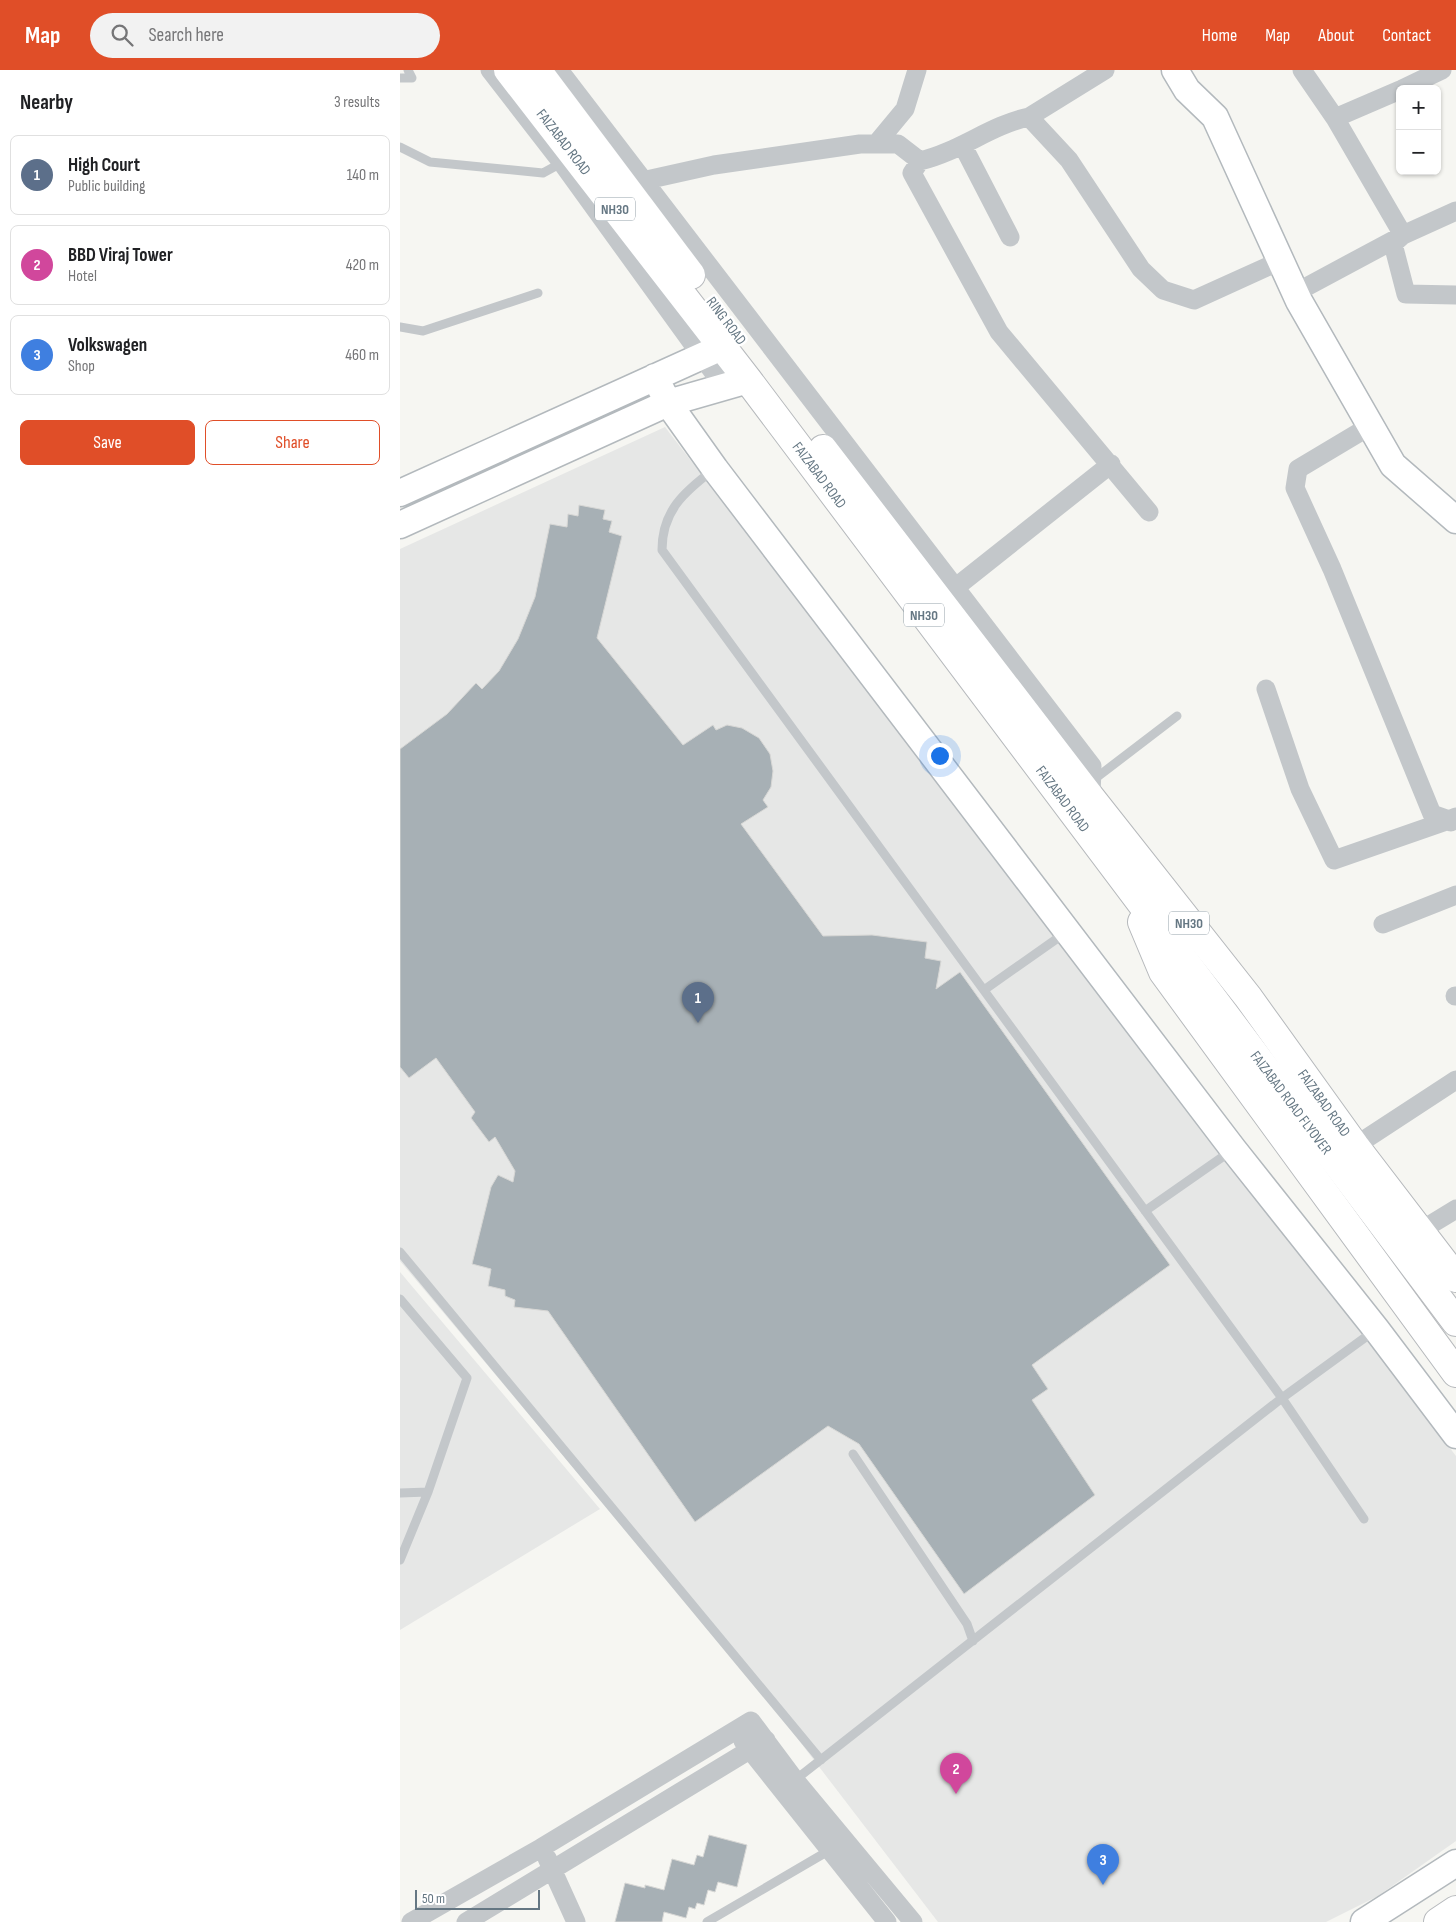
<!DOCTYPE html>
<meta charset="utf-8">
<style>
:root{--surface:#fff;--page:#f2f2f2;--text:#202124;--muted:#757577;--line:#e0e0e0;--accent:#e04e28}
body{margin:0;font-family:"Sofia Sans Condensed",sans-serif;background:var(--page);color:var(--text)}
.controls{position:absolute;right:15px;top:15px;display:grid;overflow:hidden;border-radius:8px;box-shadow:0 1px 4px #0004}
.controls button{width:45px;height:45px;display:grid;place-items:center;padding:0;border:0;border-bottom:1px solid var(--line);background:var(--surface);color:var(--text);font:25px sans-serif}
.scale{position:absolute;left:15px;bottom:12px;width:125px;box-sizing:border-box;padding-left:5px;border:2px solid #657783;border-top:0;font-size:14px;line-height:18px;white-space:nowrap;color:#657783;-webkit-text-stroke:4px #fff;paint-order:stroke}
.you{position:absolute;left:539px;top:685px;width:18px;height:18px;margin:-12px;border:4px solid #fff;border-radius:50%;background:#1a73e8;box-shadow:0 0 0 8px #1a73e833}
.badge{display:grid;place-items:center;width:32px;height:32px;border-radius:50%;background:var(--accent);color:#fff;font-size:16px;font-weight:700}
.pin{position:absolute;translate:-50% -41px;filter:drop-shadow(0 1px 2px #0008)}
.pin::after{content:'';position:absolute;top:26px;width:18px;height:15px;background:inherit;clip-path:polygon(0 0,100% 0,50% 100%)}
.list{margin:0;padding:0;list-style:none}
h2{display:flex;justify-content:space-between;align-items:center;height:65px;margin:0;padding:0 20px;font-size:21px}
h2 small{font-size:16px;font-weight:400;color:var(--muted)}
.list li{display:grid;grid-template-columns:32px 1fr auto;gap:15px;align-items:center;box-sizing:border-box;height:80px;margin:0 10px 10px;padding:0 10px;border:1px solid var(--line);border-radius:8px}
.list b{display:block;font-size:19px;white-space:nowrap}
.list p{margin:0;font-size:16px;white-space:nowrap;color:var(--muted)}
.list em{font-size:16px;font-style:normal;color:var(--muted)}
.actions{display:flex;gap:10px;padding:15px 20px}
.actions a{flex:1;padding:11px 0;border:1px solid var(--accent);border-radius:8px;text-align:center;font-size:18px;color:var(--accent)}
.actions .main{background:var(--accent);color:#fff}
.icon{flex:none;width:28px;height:28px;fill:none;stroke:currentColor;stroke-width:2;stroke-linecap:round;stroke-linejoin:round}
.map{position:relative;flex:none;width:1056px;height:1852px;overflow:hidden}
header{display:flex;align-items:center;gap:30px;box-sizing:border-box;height:70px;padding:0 25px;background:var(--accent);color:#fff}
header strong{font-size:24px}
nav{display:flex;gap:28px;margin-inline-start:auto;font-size:18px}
.search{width:350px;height:45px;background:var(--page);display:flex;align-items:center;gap:12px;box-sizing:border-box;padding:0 18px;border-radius:28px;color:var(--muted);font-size:19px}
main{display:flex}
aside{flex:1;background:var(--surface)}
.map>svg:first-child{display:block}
</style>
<header>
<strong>Map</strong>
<div class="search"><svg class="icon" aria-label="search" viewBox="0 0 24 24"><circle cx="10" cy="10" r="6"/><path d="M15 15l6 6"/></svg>Search here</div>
<nav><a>Home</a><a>Map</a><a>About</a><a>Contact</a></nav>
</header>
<main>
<aside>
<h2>Nearby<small>3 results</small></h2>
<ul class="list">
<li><span class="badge" style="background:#5c6f8a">1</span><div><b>High Court</b><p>Public building</p></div><em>140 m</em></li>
<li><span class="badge" style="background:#d1479c">2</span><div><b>BBD Viraj Tower</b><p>Hotel</p></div><em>420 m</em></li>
<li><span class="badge" style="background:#3f7fe0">3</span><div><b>Volkswagen</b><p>Shop</p></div><em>460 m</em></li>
</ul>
<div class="actions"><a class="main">Save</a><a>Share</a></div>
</aside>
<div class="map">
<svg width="1056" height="1852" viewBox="0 0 1056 1852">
<rect width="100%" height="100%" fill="#f6f6f2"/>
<path fill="#e6e7e6" d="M265,357L1056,1386V1771L978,1826L926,1852H538L361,1621L0,1191V479Z
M0,1202L200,1439L0,1560Z"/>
<path fill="#a7b0b5" stroke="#d7d7d5" d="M179,435L205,440L203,449L212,451L209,462L222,466L197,568L283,675L313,655L316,660L327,655L342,658L359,668L370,684L373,701L371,717L363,730L368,737L341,754L423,866L472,865L527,872L525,888L541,891L536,919L560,902L770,1195L632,1295L648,1319L632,1330L695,1425L564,1524L459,1374L428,1356L295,1452L148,1241L114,1237L115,1230L105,1226V1220L88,1216L91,1199L72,1194L91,1117L98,1105L113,1112L115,1101L95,1067L89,1072L71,1048L75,1042L36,988L9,1008L0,997V679L47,644L76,613L82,619L99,601L118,569L135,527L150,454L167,457L168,444L178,446Z
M309,1765L347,1775L337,1817L318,1812L315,1822L308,1820L304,1835L297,1833L295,1839L289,1837L286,1848L264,1842L262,1852H215L225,1813L245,1818V1815L264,1820L272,1789L294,1795L297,1785L303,1787Z"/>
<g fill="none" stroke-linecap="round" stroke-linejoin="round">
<defs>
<path id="secondary" d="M775,0L787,20L815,47L899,231L993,395L1056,450
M255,307L268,333L315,399L833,1079L976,1259L1056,1365
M0,423L322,277
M0,455L268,333L348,310
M964,1852L1056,1793"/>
<g id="highway">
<path id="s1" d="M108,0L348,310L1056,1252"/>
<path d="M137,0L291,205"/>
<path id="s2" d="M423,379L691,728L848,927L955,1076L1056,1208"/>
<path d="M742,852L763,902L1056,1303"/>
<path d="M1038,1852L1056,1840"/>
</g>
</defs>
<use href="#secondary" stroke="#b3b9bd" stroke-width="29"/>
<use href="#highway" stroke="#b6b9bc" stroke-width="30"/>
<path stroke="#c3c7ca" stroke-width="9" d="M0,8H12L8,0
M0,77L30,92L143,103L163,92
M0,257L23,261L138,223
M313,400C284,422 262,441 262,480L882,1328L964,1449
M692,711L777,646
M584,920L665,863
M745,1141L831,1081
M0,1182L421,1690
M0,1229L67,1308L28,1422L0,1490
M453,1384L567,1554L573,1571
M0,1423L28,1422
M395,1710L882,1328L974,1261
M307,1852L430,1780"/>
<path stroke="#c3c7ca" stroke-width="19" d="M90,0L162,93L324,317
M159,0L692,696L691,728
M705,0L629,47C591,55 559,82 520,91L512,103L599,262L749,442
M902,0L935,48L1003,165L993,174L1006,224L1056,225
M1002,19L1042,0
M629,47L669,90L741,199L763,220L794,230L880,191
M935,48L1000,20
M476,74L505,39L517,0
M563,76L610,167
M233,113L314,95L460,74H498L520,91
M895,223L1003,165L1056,141
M970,356L898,399L895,418L932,499L1032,744L1049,750L1056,747
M546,525L711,394
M866,619L900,719L934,790L1049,750L1051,752
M983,854L1056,825
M1055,926H1056
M955,1076L1056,1010
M1020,1161L1056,1139
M343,1671L487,1852
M147,1788L176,1852
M11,1852L141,1778L351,1651L395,1710L513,1852
M66,1852L366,1670"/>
<use href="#secondary" stroke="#fff" stroke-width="26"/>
<use href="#highway" stroke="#fff" stroke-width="28"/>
</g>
<g text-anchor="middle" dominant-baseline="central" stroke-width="5" stroke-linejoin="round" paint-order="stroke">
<g fill="#fff" stroke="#93a0a8" stroke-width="1">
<rect x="195" y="127.5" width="40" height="23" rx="4"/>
<rect x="504" y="533.5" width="40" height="23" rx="4"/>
<rect x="769" y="841.5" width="40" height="23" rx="4"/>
</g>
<g font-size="14" font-weight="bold" fill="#657783">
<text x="215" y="139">NH30</text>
<text x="524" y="545">NH30</text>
<text x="789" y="853">NH30</text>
</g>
<g font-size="15" fill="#657783" stroke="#fff">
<text stroke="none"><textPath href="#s1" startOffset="91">FAIZABAD ROAD</textPath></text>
<text transform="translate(326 251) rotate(53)">RING ROAD</text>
<text stroke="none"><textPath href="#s1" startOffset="511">FAIZABAD ROAD</textPath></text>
<text stroke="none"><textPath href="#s1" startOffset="916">FAIZABAD ROAD</textPath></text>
<text stroke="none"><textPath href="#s1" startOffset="1296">FAIZABAD ROAD FLYOVER</textPath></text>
<text stroke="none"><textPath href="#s2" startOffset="824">FAIZABAD ROAD</textPath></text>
</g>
</g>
</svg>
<div class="controls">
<button>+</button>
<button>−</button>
</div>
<div class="scale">50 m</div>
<div class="you"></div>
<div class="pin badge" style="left:298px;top:953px;background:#5c6f8a">1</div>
<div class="pin badge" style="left:556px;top:1724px;background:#d1479c">2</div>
<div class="pin badge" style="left:703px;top:1815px;background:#3f7fe0">3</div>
</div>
</main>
